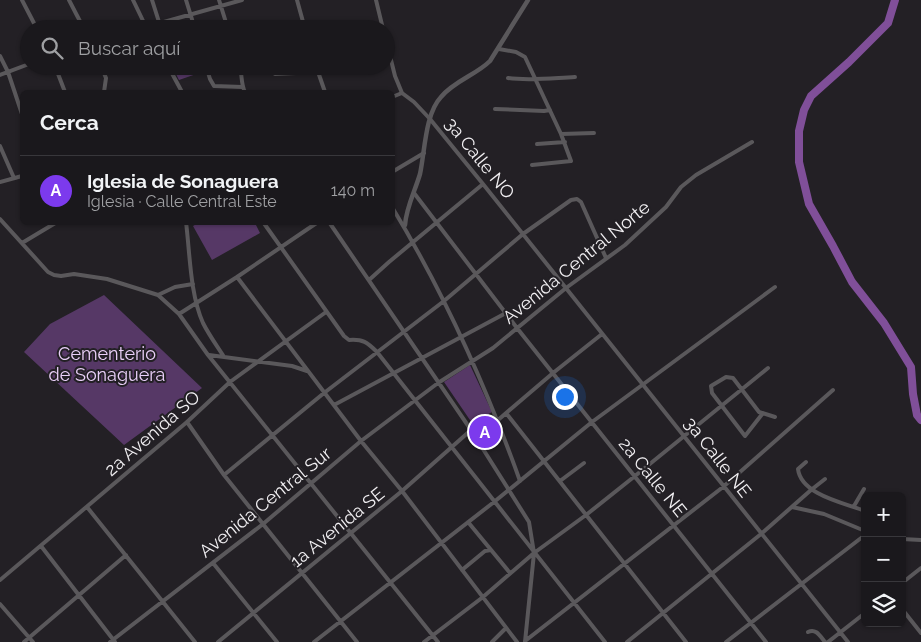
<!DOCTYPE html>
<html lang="es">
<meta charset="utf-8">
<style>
:root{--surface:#1a181c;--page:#232125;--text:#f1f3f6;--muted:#9fa0a3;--line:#38373b;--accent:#7c3aed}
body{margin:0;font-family:Raleway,sans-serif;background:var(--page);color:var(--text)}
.controls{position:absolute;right:15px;bottom:15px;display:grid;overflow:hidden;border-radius:8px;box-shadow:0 1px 4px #0004}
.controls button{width:45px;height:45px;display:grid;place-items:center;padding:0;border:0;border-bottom:1px solid var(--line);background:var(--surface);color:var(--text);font:25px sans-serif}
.you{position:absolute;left:564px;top:396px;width:18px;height:18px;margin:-12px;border:4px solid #fff;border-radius:50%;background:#1a73e8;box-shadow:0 0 0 8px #1a73e833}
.badge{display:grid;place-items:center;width:32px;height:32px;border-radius:50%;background:var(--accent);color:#fff;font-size:16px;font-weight:700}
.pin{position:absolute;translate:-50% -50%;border:2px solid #fff;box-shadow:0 1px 5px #0006}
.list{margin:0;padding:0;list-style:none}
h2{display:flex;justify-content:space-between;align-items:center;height:65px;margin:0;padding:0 20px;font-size:21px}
h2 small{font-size:16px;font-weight:400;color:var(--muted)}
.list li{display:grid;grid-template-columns:32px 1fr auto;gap:15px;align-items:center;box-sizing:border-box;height:70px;padding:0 20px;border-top:1px solid var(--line)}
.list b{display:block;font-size:19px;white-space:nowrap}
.list p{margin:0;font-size:16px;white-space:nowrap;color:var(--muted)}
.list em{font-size:16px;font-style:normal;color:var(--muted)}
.icon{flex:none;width:28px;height:28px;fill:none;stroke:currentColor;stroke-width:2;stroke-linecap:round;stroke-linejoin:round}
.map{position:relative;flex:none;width:921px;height:642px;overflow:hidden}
.search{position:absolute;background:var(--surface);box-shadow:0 1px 4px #0004;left:20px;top:20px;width:375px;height:55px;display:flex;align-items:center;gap:12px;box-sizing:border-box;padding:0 18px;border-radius:28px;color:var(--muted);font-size:19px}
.panel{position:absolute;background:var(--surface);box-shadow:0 1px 4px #0004;left:20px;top:90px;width:375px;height:135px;border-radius:8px}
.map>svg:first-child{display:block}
</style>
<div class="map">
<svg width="921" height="642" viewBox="0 0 921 642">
<rect width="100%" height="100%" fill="#232025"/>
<path fill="#563866" d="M172,66H204L205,71L179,80Z
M198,223H255L260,233L212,260L193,226Z
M104,295L202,388L124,445L24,352L50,324Z
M470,365L492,412L472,423L444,382Z"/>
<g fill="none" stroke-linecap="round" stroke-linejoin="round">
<path stroke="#804f99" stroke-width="8" d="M895,0L888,23L849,62L811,96L804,110L799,131V162L809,204L833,246L852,282L884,323L911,367L913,394L917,415L921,420"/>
<path stroke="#5a585b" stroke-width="4" d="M22,0L37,29
M69,0L84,29
M133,0L146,27
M152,0L159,22
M186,0L195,29
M219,0L228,29
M297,0L305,29
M376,0L383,29
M139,29L242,0
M386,40L395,76L402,93L414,102L430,119L483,184L848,642
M499,49L516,52L525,57L561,134L571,161L532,165
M0,56L8,72L22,114
M55,66L65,92
M101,66L106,78L104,92
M168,66L182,92
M206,66L210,79L214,86L242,87
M240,66C242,75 241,85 245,92
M316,66L325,92
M275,74L317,72
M0,75L29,64
M508,78C530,81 553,78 575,77
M392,97L402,93
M495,109L544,111L550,110
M561,134L594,133
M537,144L565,142
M0,146L14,178
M392,172L424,153
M0,182L22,176
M414,193L517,328L766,642
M392,207C444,293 486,386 520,481
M0,219L48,272L54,275L61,276L74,274L107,279L158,295L179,314L208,355L438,642
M186,222C190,254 190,294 203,323C209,335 217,346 224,357
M263,222L344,336L349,340C363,339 367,342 377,352L605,642
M329,222L471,430L529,522L534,553L525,642
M22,243L57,222
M237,277L361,441L402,491L517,642
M369,280L389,262L483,184
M158,295L175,287L193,284
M179,314L237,277L318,222
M209,355L292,366L307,371
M334,405L506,313
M506,413L686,642
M763,413L745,436L712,393L711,386L726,377L733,378L759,412L775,417
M498,420L553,373L602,334
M187,422L224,475L357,642
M806,462L798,469C801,495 845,503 865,511
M224,475L324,393L444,301L523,234L571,200L577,199L581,202L606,258
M560,481L584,463
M854,506L864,489
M87,507L195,642
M792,507L824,514L865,531
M468,522L510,573
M902,539L921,540
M41,546L115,642
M213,563L277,642
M462,570L485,551L491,550
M0,580L187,422L230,382L326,312
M902,583L921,568
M0,604L33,642
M902,609L921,633
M808,632C816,628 820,636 825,642
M525,641L723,487L833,390
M24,642L126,555
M110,642L263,524L361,441L438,383L493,348L566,288L625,245L666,207L681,187L696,175L752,142
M218,642L402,491L471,430
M314,642L494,502L592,422L775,287
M424,642L483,597L534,553L586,515L635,476L768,368
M492,642L506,628
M627,642L761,534L811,490L825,479
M726,642L865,535
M828,642L865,613"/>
<path stroke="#5a585b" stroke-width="4.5" d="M405,225C406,208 415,191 420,174C425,151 425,114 441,97C454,81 476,75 490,61L528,0"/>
</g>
<g text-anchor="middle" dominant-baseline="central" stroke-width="4" stroke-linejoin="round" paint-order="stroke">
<g font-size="18" fill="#f2f0f3" stroke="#232025">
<text transform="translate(480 158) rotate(51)">3a Calle NO</text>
<text transform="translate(576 262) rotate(-39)">Avenida Central Norte</text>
<text transform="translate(152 433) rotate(-41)">2a Avenida SO</text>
<text transform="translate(718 457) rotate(52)">3a Calle NE</text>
<text transform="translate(653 477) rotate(51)">2a Calle NE</text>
<text transform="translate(265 502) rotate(-39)">Avenida Central Sur</text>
<text transform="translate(337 527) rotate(-39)">1a Avenida SE</text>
</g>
<g font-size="18" fill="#e9cff8" stroke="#232025">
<text x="107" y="353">Cementerio<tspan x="107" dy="21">de Sonaguera</tspan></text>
</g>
</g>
</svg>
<div class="controls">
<button>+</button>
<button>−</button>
<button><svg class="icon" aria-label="layers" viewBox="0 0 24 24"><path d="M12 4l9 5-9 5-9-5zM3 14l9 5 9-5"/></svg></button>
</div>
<div class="you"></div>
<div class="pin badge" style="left:485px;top:432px">A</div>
<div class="search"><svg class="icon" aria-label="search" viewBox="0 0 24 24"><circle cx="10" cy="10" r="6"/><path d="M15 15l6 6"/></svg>Buscar aquí</div>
<section class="panel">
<h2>Cerca<small></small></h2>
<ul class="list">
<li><span class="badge">A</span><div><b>Iglesia de Sonaguera</b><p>Iglesia · Calle Central Este</p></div><em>140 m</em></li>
</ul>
</section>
</div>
